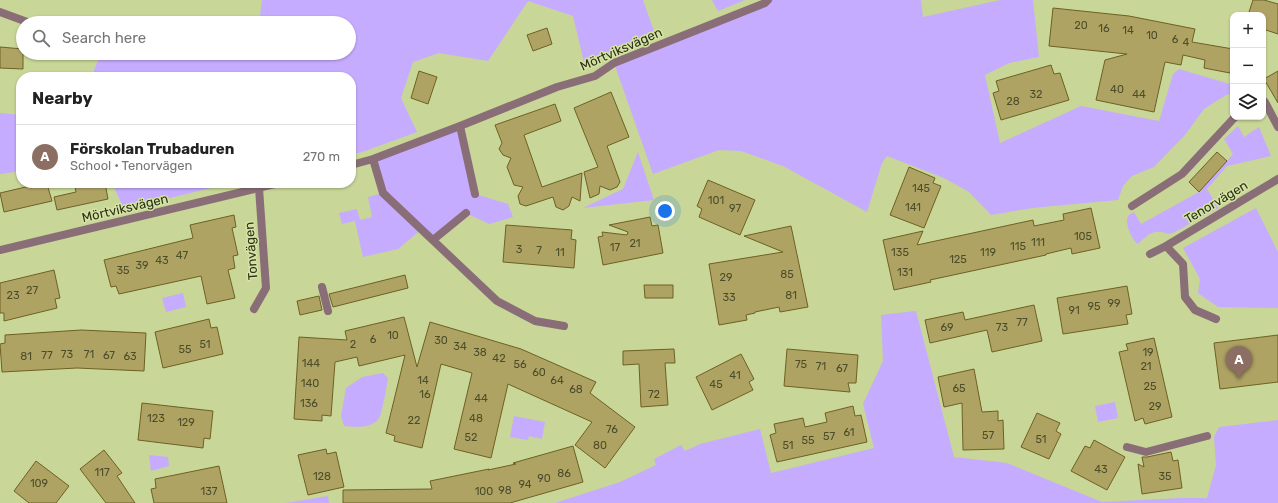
<!DOCTYPE html>
<meta charset="utf-8">
<style>
:root{--surface:#fff;--page:#f2f2f2;--text:#222;--muted:#767676;--line:#e0e0e0;--accent:#b45309}
body{margin:0;font-family:Rubik,sans-serif;background:var(--page);color:var(--text)}
.controls{position:absolute;right:12px;top:12px;display:grid;overflow:hidden;border-radius:8px;box-shadow:0 1px 3px #0004}
.controls button{width:36px;height:36px;display:grid;place-items:center;padding:0;border:0;border-bottom:1px solid var(--line);background:var(--surface);color:var(--text);font:20px sans-serif}
.you{position:absolute;left:665px;top:211px;width:14px;height:14px;margin:-10px;border:3px solid #fff;border-radius:50%;background:#1a73e8;box-shadow:0 0 0 6px #1a73e833}
.badge{display:grid;place-items:center;width:26px;height:26px;border-radius:50%;background:var(--accent);color:#fff;font-size:13px;font-weight:700}
.pin{position:absolute;translate:-50% -33px;filter:drop-shadow(0 1px 2px #0008)}
.pin::after{content:'';position:absolute;top:21px;width:14px;height:12px;background:inherit;clip-path:polygon(0 0,100% 0,50% 100%)}
.list{margin:0;padding:0;list-style:none}
h2{display:flex;justify-content:space-between;align-items:center;height:52px;margin:0;padding:0 16px;font-size:17px}
h2 small{font-size:13px;font-weight:400;color:var(--muted)}
.list li{display:grid;grid-template-columns:26px 1fr auto;gap:12px;align-items:center;box-sizing:border-box;height:64px;padding:0 16px;border-top:1px solid var(--line)}
.list b{display:block;font-size:15px;white-space:nowrap}
.list p{margin:0;font-size:13px;white-space:nowrap;color:var(--muted)}
.list em{font-size:13px;font-style:normal;color:var(--muted)}
.icon{flex:none;width:22px;height:22px;fill:none;stroke:currentColor;stroke-width:2;stroke-linecap:round;stroke-linejoin:round}
.map{position:relative;flex:none;width:1278px;height:503px;overflow:hidden}
.search{position:absolute;background:var(--surface);box-shadow:0 1px 3px #0004;left:16px;top:16px;width:340px;height:44px;display:flex;align-items:center;gap:10px;box-sizing:border-box;padding:0 14px;border-radius:22px;color:var(--muted);font-size:15px}
.panel{position:absolute;background:var(--surface);box-shadow:0 1px 3px #0004;left:16px;top:72px;width:340px;height:116px;border-radius:16px}
.map>svg:first-child{display:block}
</style>
<div class="map">
<svg width="1278" height="503" viewBox="0 0 1278 503">
<rect width="100%" height="100%" fill="#c8d698"/>
<path fill="#c6acfe" d="M262,0H643L656,37L584,62L573,16L528,1L488,61L439,53L413,62L401,98L417,132L365,151L351,155V77H94V70L101,53H349V23H259Z
M712,0H745L718,11Z
M768,0H921L923,17L1000,0H1033L1039,57L1009,63L985,75L1000,143L1081,106L1159,121L1173,74L1179,69L1233,85V93L1226,95L1204,109L1185,135L1154,167L1132,176L1123,186L1118,200L1032,208L991,215L969,192L944,178L887,156L882,163L867,212L783,166L741,151L719,150L653,174L614,63Z
M0,113L21,115V171L0,174Z
M460,126L475,194L508,204L513,217L489,224L466,213L433,240L422,229L398,249L363,257L355,221L342,224L339,213L357,209L360,220L372,217L368,197L383,193L373,159Z
M1238,126L1244,137L1259,127L1271,156L1227,166L1207,189L1218,208L1173,233L1168,234C1153,228 1148,235 1138,244C1132,241 1123,221 1129,215C1129,215 1134,212 1134,212L1141,224L1199,192L1233,154L1224,139Z
M638,152L654,200L583,208L623,189Z
M112,183H232L124,209Z
M1256,208L1278,252V308L1218,307L1198,293L1200,279L1183,248Z
M183,293L186,307L166,312L162,298Z
M916,311L954,457L1007,463L1102,502L1181,498H1207L1216,465L1214,437L1219,427L1278,420V503H555L620,482L656,465L654,459L681,445L685,451L700,444L760,429L771,473L874,448L863,404L883,361L881,315Z
M383,373L388,378C387,385 382,414 379,418C372,429 354,427 344,426L341,416L346,388L362,377Z
M1115,402L1118,418L1098,422L1095,406Z
M514,416L545,422L542,439L529,436L528,440L510,437Z
M149,455L168,457L169,466L151,471Z
M328,496L329,503H286Z"/>
<path fill="#afa364" stroke="#6d6122" d="M1253,0H1264L1278,4V34L1263,29V15H1248Z
M1053,8L1129,16L1195,29L1192,42L1233,49V58L1230,73L1204,68L1205,60L1183,55L1181,65L1165,62L1154,112L1096,100L1105,60L1127,54L1049,46Z
M547,28L552,44L533,51L527,35Z
M0,47L23,49V69L0,68Z
M1051,65L1054,74L1060,73L1069,100L1001,120L993,93L999,91L996,81Z
M419,71L437,77L428,104L411,98Z
M1278,71V103L1264,79Z
M611,92L629,137L607,146L620,182L617,187L610,190L600,186L599,194L590,198L584,172L598,167L574,108Z
M555,104L561,121L524,135L542,187L582,173L580,201L572,197L569,206L563,210L556,207L553,197L526,206L520,204L518,196L523,187L514,185L507,167L511,158L503,155L499,149L502,143L495,125Z
M1217,152L1227,161L1199,192L1189,182Z
M909,167L935,178L933,183L941,186L924,228L890,215Z
M708,180L755,200L740,235L699,217L702,209L697,206Z
M90,183H105L108,199L57,210L54,197L76,192L75,187Z
M47,184L52,201L4,212L0,193L30,186L31,188Z
M1091,208L1100,248L1072,254L1071,248L1046,254V255L930,280L931,282L894,290L883,240L923,231L917,245L1033,220L1034,226L1064,220L1063,214Z
M234,215L236,227L232,228L238,255L233,256L235,268L228,270L235,298L207,304L201,276L119,294L116,286L111,287L104,260L193,238L190,225Z
M650,217L652,226L658,225L663,253L603,265L598,237L603,236L602,232L627,235L628,232L609,225Z
M506,225L572,230L571,239L576,240L574,268L503,262Z
M791,226L808,307L780,312L779,307L755,312V313L746,315L747,320L719,325L709,264L783,252L744,236Z
M54,270L60,298L55,299L57,308L4,321V313H0V283Z
M405,275L408,288L333,307L329,294Z
M644,285H673V298H645Z
M1127,286L1132,314L1126,315L1128,324L1063,334L1057,298Z
M319,296L322,310L300,315L297,301Z
M1034,305L1042,341L992,352L987,330L930,343L925,320L963,312L965,320Z
M404,317L417,367L430,322L521,349L596,382L590,393L635,427L605,468L575,445L592,422L508,384L491,458L454,449L472,373L441,364L422,448L394,441L395,436L386,433L405,355L359,366L357,357L335,362L331,416L322,415V421L294,419L299,337L347,340L345,331Z
M209,319L211,328L217,327L223,354L163,368L155,332Z
M81,330L146,333L144,371L77,368L2,372L0,344L5,343V335Z
M1278,335V382L1220,389L1214,343Z
M1154,338L1172,417L1145,424L1143,418L1135,421L1119,352L1128,350L1126,344Z
M674,349L675,363H665L668,405L641,407L639,364L623,365V351Z
M787,349L858,355L856,383H848L850,392L784,386Z
M741,354L754,379L749,382L753,390L712,410L696,377Z
M974,369L982,412L998,411V421L1003,420L1004,449L963,450L962,403L944,407L938,377Z
M142,403L213,411L210,439L204,438L203,448L138,440Z
M853,406L855,416L861,415L867,442L777,462L770,435L776,433L774,424L803,418L805,427L827,422L825,413Z
M1037,413L1060,423L1056,431L1061,434L1049,459L1021,447Z
M1094,440L1125,457L1107,490L1071,471L1085,446L1090,448Z
M573,446L583,482L510,503H343V490L432,489L430,481L489,469L488,470L516,464L513,463Z
M326,449L327,454L336,452L344,487L308,495L298,455Z
M104,450L122,473L117,476L135,503H106L80,469Z
M1171,452L1173,461L1178,460L1182,488L1142,494L1138,464L1144,467L1142,457H1147Z
M36,461L69,486L56,503H29L14,491Z
M219,466L227,503H154L151,489L156,488L155,479Z"/>
<g fill="none" stroke-linecap="round" stroke-linejoin="round">
<path stroke="#8a6e77" stroke-width="8" d="M0,12L30,23
M1263,100L1265,102L1278,127
M460,126L475,194
M373,159L383,193L497,301L535,321L564,326
M351,165L373,159L460,126L557,87L595,76L614,63L765,3L768,0
M1132,206L1182,174L1235,117
M433,240L466,213
M1166,246L1183,264L1185,297L1195,310L1216,319
M0,250L279,183
M1150,254L1166,246L1278,179
M322,287L328,311
M254,309L266,288L259,188
M1127,447L1146,452L1207,436"/>
</g>
<g text-anchor="middle" dominant-baseline="central" stroke-width="3" stroke-linejoin="round" paint-order="stroke">
<g font-size="11" fill="#4c4d2a">
<text x="1081" y="25">20</text>
<text x="1104" y="28">16</text>
<text x="1128" y="30">14</text>
<text x="1152" y="35">10</text>
<text x="1175" y="39">6</text>
<text x="1186" y="42">4</text>
<text x="1117" y="89">40</text>
<text x="1036" y="94">32</text>
<text x="1139" y="94">44</text>
<text x="1013" y="101">28</text>
<text x="921" y="188">145</text>
<text x="716" y="200">101</text>
<text x="913" y="207">141</text>
<text x="735" y="208">97</text>
<text x="1083" y="236">105</text>
<text x="1038" y="242">111</text>
<text x="635" y="243">21</text>
<text x="1018" y="246">115</text>
<text x="615" y="247">17</text>
<text x="519" y="249">3</text>
<text x="539" y="250">7</text>
<text x="560" y="252">11</text>
<text x="900" y="252">135</text>
<text x="988" y="252">119</text>
<text x="182" y="255">47</text>
<text x="958" y="259">125</text>
<text x="162" y="260">43</text>
<text x="142" y="265">39</text>
<text x="123" y="270">35</text>
<text x="905" y="272">131</text>
<text x="787" y="274">85</text>
<text x="726" y="277">29</text>
<text x="32" y="290">27</text>
<text x="13" y="295">23</text>
<text x="791" y="295">81</text>
<text x="729" y="297">33</text>
<text x="1114" y="303">99</text>
<text x="1094" y="306">95</text>
<text x="1074" y="310">91</text>
<text x="1022" y="322">77</text>
<text x="947" y="327">69</text>
<text x="1002" y="327">73</text>
<text x="393" y="335">10</text>
<text x="373" y="339">6</text>
<text x="441" y="340">30</text>
<text x="205" y="344">51</text>
<text x="353" y="344">2</text>
<text x="460" y="346">34</text>
<text x="185" y="349">55</text>
<text x="480" y="352">38</text>
<text x="1148" y="352">19</text>
<text x="67" y="354">73</text>
<text x="89" y="354">71</text>
<text x="47" y="355">77</text>
<text x="109" y="355">67</text>
<text x="26" y="356">81</text>
<text x="130" y="356">63</text>
<text x="499" y="358">42</text>
<text x="311" y="363">144</text>
<text x="520" y="364">56</text>
<text x="801" y="364">75</text>
<text x="821" y="366">71</text>
<text x="1146" y="366">21</text>
<text x="842" y="368">67</text>
<text x="539" y="372">60</text>
<text x="735" y="375">41</text>
<text x="423" y="380">14</text>
<text x="557" y="380">64</text>
<text x="310" y="383">140</text>
<text x="716" y="384">45</text>
<text x="1150" y="386">25</text>
<text x="959" y="388">65</text>
<text x="576" y="389">68</text>
<text x="425" y="394">16</text>
<text x="654" y="394">72</text>
<text x="481" y="398">44</text>
<text x="309" y="403">136</text>
<text x="1155" y="406">29</text>
<text x="156" y="418">123</text>
<text x="476" y="418">48</text>
<text x="414" y="420">22</text>
<text x="186" y="422">129</text>
<text x="612" y="429">76</text>
<text x="849" y="432">61</text>
<text x="988" y="435">57</text>
<text x="829" y="436">57</text>
<text x="471" y="437">52</text>
<text x="1041" y="439">51</text>
<text x="808" y="440">55</text>
<text x="600" y="445">80</text>
<text x="788" y="445">51</text>
<text x="1101" y="469">43</text>
<text x="102" y="472">117</text>
<text x="564" y="473">86</text>
<text x="322" y="476">128</text>
<text x="1165" y="476">35</text>
<text x="544" y="478">90</text>
<text x="39" y="483">109</text>
<text x="525" y="484">94</text>
<text x="505" y="490">98</text>
<text x="209" y="491">137</text>
<text x="484" y="491">100</text>
</g>
<g font-size="13" fill="#2b3017" stroke="#d5e3a4">
<text transform="translate(621 49) rotate(-24)">Mörtviksvägen</text>
<text transform="translate(1216 202) rotate(-31)">Tenorvägen</text>
<text transform="translate(125 208) rotate(-13)">Mörtviksvägen</text>
<text transform="translate(251 251) rotate(-94)">Tonvägen</text>
</g>
</g>
</svg>
<div class="controls">
<button>+</button>
<button>−</button>
<button><svg class="icon" aria-label="layers" viewBox="0 0 24 24"><path d="M12 4l9 5-9 5-9-5zM3 14l9 5 9-5"/></svg></button>
</div>
<div class="you"></div>
<div class="pin badge" style="left:1239px;top:379px;background:#8d6e63">A</div>
<div class="search"><svg class="icon" aria-label="search" viewBox="0 0 24 24"><circle cx="10" cy="10" r="6"/><path d="M15 15l6 6"/></svg>Search here</div>
<section class="panel">
<h2>Nearby<small></small></h2>
<ul class="list">
<li><span class="badge" style="background:#8d6e63">A</span><div><b>Förskolan Trubaduren</b><p>School · Tenorvägen</p></div><em>270 m</em></li>
</ul>
</section>
</div>
